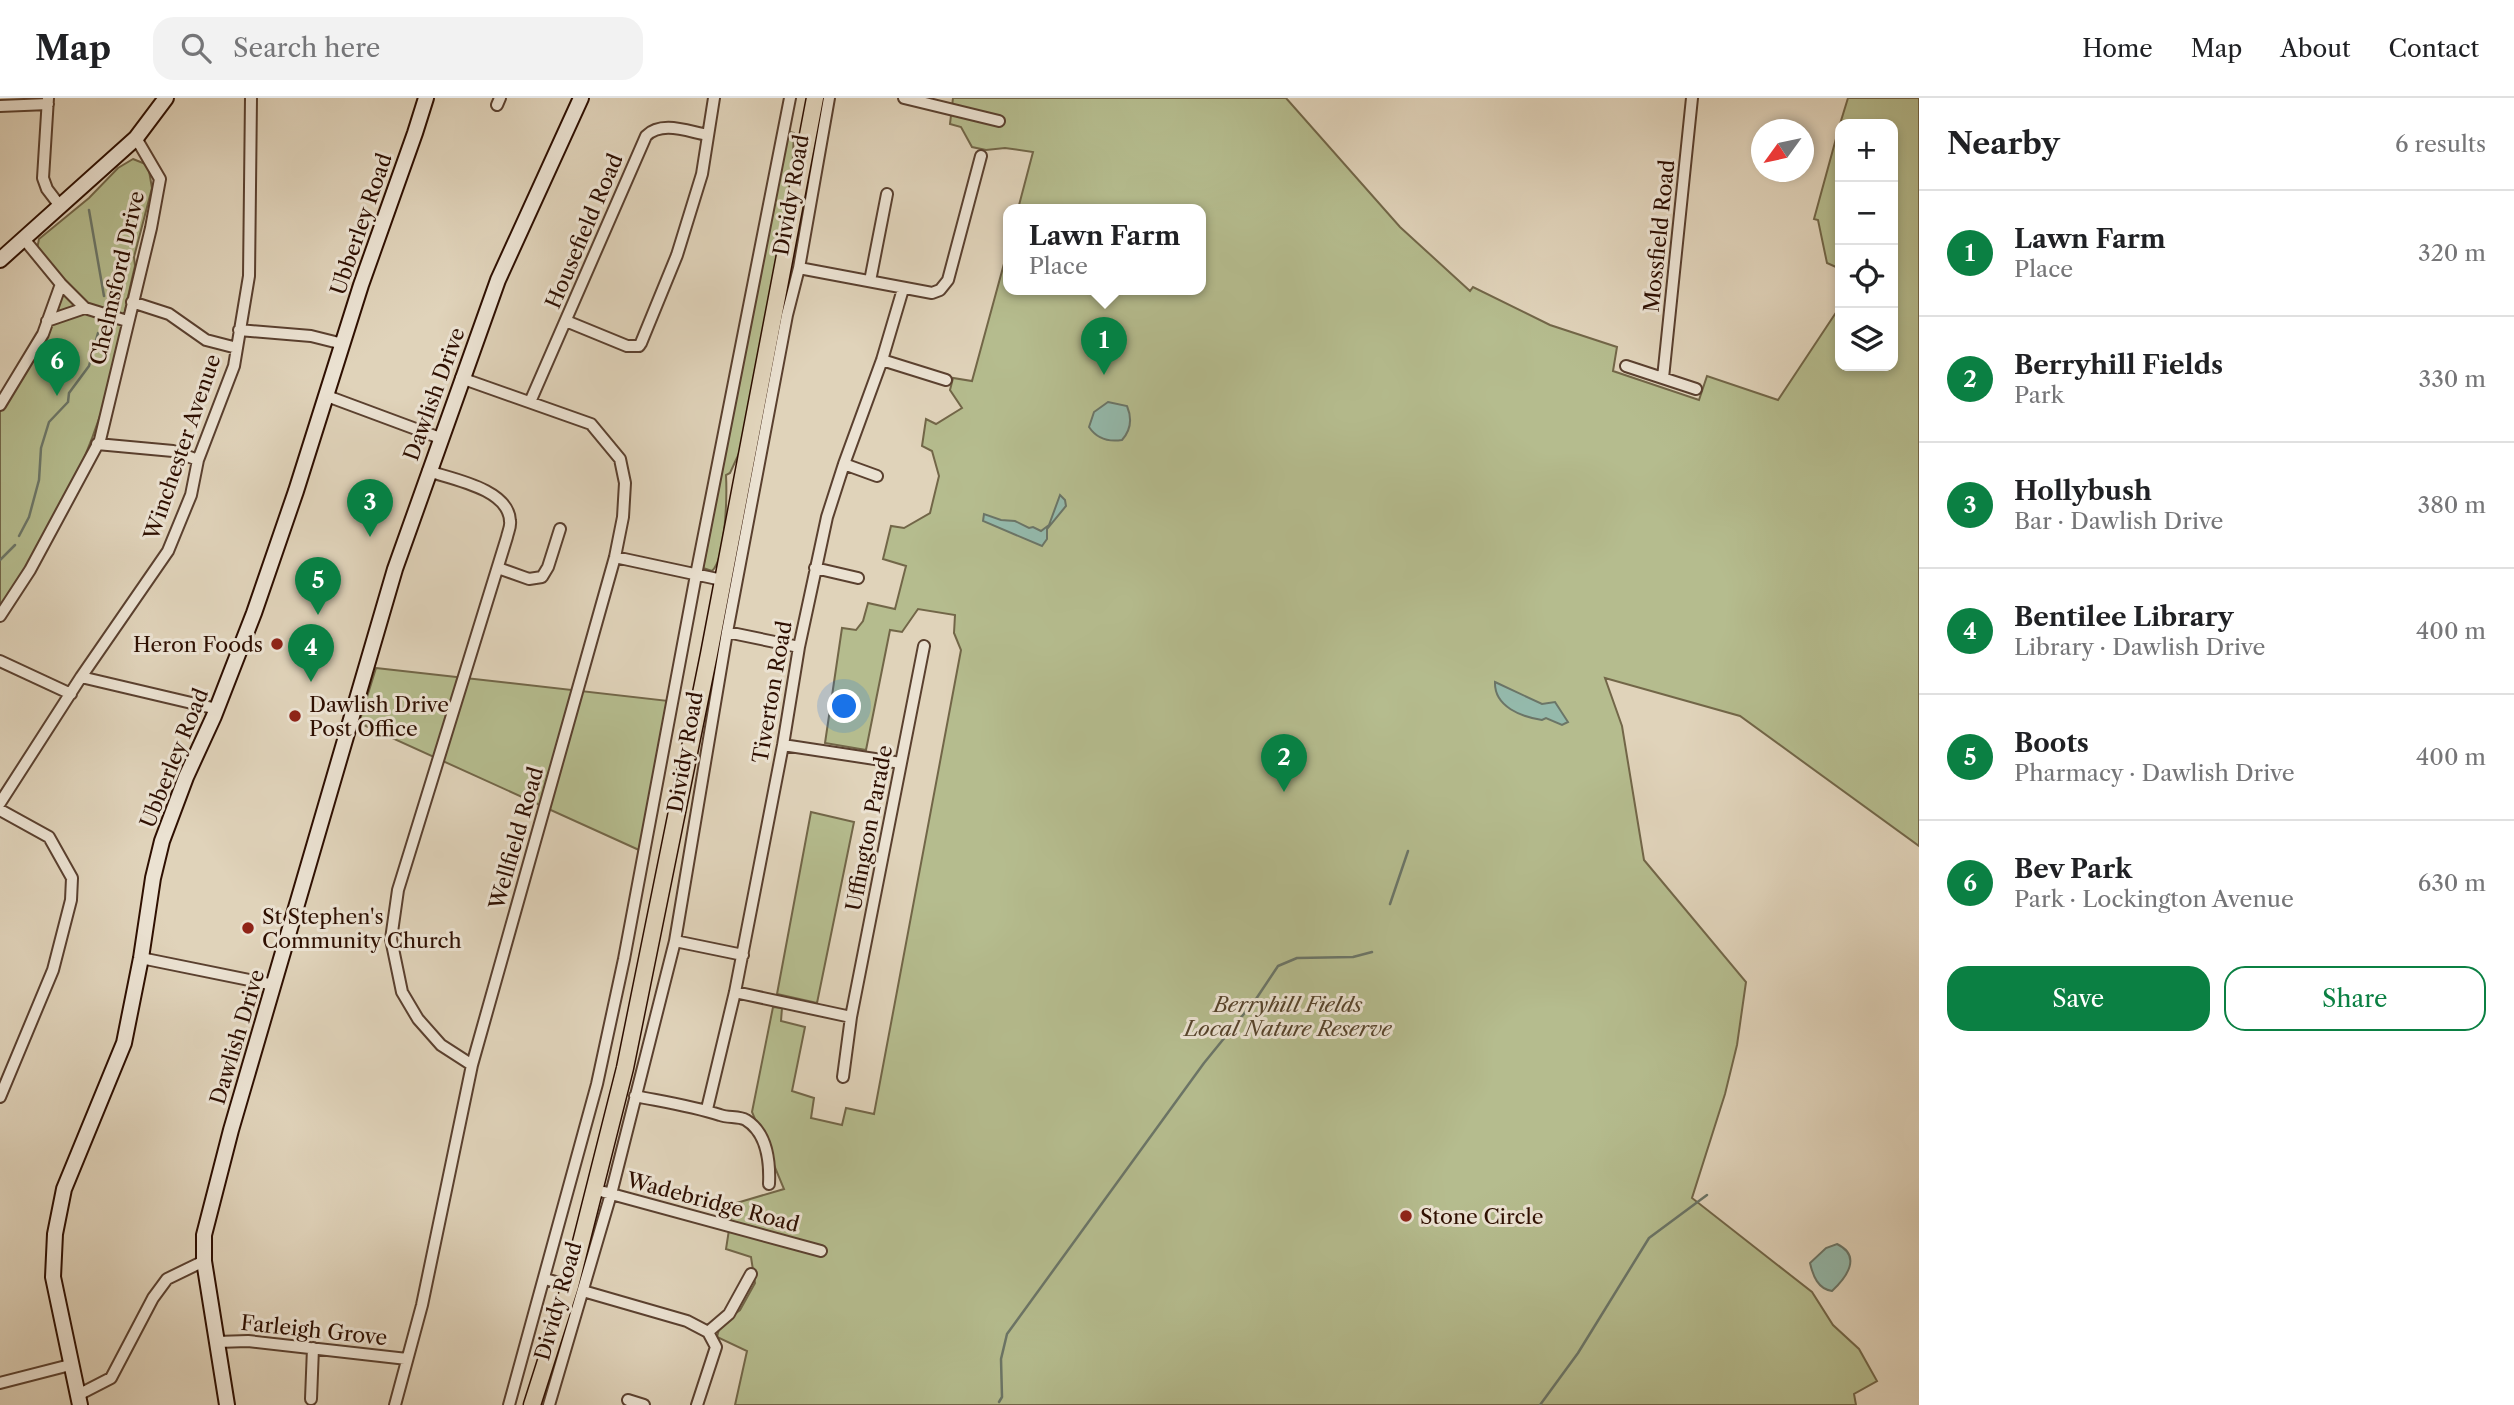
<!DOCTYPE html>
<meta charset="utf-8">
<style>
:root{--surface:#fff;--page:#f2f2f2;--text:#202124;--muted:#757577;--line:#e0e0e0;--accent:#0b8043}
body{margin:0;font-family:"Libre Caslon Text",serif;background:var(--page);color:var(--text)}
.controls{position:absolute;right:21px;top:21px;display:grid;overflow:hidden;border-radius:14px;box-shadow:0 4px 10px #0003}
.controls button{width:63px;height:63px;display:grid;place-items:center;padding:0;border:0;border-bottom:2px solid var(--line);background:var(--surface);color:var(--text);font:35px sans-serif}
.compass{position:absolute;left:1751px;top:21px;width:63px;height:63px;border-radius:50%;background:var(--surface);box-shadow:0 4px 10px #0003;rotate:237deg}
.you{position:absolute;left:845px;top:609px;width:24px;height:24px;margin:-18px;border:5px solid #fff;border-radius:50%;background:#1a73e8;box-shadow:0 0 0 10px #1a73e833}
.badge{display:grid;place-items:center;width:46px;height:46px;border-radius:50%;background:var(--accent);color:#fff;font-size:23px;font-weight:700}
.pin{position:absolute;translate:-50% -58px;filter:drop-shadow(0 2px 4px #0008)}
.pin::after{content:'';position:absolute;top:37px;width:24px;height:21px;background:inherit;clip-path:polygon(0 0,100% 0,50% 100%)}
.popup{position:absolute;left:1003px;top:106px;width:203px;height:91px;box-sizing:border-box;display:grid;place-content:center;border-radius:14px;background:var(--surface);filter:drop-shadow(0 2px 5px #0005);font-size:23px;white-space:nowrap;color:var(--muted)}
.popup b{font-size:26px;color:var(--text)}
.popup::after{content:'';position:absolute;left:50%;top:100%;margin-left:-14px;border:14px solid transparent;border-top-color:var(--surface)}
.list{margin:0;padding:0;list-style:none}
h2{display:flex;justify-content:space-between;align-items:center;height:91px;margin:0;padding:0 28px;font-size:30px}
h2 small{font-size:23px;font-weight:400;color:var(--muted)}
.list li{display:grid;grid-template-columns:46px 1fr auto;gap:21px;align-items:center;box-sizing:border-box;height:126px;padding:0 28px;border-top:2px solid var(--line)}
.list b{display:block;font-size:26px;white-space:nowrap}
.list p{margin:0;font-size:23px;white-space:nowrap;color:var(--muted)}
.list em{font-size:23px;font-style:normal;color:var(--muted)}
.actions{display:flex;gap:14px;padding:21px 28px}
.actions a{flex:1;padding:16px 0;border:2px solid var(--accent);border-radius:21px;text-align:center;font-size:24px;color:var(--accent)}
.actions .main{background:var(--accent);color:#fff}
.icon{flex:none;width:38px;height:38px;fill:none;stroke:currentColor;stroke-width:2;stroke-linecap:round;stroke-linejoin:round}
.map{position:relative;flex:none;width:1919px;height:1307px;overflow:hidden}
header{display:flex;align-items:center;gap:42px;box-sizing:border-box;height:98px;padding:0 35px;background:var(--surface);border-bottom:2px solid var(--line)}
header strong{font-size:33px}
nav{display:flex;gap:38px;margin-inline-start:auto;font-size:24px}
.search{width:490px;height:63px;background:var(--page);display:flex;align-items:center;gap:18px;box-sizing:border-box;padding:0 24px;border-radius:21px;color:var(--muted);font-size:26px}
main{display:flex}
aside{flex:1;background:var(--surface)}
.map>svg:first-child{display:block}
</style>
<header>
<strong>Map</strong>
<div class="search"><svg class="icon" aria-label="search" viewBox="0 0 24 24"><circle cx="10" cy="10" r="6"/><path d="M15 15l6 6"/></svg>Search here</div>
<nav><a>Home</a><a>Map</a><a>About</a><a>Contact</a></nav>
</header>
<main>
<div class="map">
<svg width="1919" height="1307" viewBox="0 0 1919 1307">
<rect width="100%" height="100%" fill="#e0d3ba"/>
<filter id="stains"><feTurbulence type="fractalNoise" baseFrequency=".00286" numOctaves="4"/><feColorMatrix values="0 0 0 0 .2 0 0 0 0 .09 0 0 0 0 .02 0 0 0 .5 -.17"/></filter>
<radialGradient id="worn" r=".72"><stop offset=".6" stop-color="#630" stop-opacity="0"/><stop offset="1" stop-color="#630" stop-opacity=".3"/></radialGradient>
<path fill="#b5bc8e" stroke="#726648" stroke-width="2" d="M953,0H1286L1400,129L1470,193L1473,189L1550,227L1617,249L1613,273L1699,302L1707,278L1778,302L1837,213L1836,169L1827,165L1818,122L1814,121L1840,26V268H1893V26H1840L1848,0H1919V748L1740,618L1605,580L1622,628L1644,762L1746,884L1737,947L1725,996L1692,1100L1812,1194L1833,1227L1859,1251L1877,1283L1854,1296L1856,1307H735L747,1253L717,1239L720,1227L740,1212L755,1185L751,1159L726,1151L733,1106L784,1091L752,1014L773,909L782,910L781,923L805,929L792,993L814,1000L811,1020L842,1027L846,1010L874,1016L961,552L954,535L955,517L918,511L902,534L890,532L866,652L825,645L842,530L856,532L863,523L868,505L895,511L906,468L883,461L891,428L904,430L930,415L939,378L932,353L922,348L926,321L936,326L962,310L950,292L953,280L972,283L1008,151V191H1200V111H1018L1033,54L1005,50L986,52L972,49L961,29L950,26Z
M786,33L794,35L792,77L741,351L730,375L726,377C727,397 726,460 712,473L703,470Z
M133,61L148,67L152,90L134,159L135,168C123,217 116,267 101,315C78,384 42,452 0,511V311L52,227L66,185L37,151L39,141L89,100L118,70Z
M376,570L669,603L639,752L359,625Z
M811,714L854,724L817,905L777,896Z"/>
<path fill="#94b9ab" stroke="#6b7567" stroke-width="2" d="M1108,304L1127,308C1132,320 1131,332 1122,342C1109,344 1097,341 1089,329L1094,314Z
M1060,397L1065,402L1066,408L1047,431V441L1042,448L983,423L984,416L1001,422L1015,423L1029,430L1033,429L1041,433L1049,427Z
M1495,584L1542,606L1555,604L1568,624L1562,627L1546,620L1542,622C1522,619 1494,609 1495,584Z
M1837,1146C1862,1158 1847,1179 1832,1193C1818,1191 1813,1178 1810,1165L1826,1150Z"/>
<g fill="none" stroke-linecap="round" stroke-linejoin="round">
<path stroke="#6b7567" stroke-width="2.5" d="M89,112L104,198
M19,438L29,419L39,382L41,350L49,324L68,304L69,295L89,268L98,235
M0,462L15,447
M1390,806L1408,753
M999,1304L1002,1299L1001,1261L1007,1236L1204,965L1256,901L1278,868L1297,860L1353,859L1372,854
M1540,1307L1578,1255L1649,1140L1707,1097"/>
<defs>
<path id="street" d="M48,0L43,80L47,91L60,108
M904,0L999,23
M497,7L500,0
M0,8L48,6
M24,141L61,186L85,210L127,223
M799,170L932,195L940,192L948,182L981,58
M870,183L887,96
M132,204L169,216L206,242L237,250
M47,223L85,210
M566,223L627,248H639L641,245L677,157L702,76L714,0
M239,232L311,238L343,246
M882,262L946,282
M1626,268L1696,291
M1663,280L1692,0
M327,298L440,340
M530,304L646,38C662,22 689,34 708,37
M0,307L43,236L61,186
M97,346L173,353L198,362
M844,366L877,378
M428,373C452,381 509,391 510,423C511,428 508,434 507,439L398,792L391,841L402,894L418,921L441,947L472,967
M615,459L722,482
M498,470L529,481L542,479L548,469L560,431
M815,470L858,480
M0,518L30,472L100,342L151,130L160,81L136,40
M727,534L799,549
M0,563L71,596
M81,579L217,611
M783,647L901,665
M0,705L81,579L168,453L191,397L198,362L234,268L249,178L251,0
M0,712L49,739L72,780L71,802L53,872L0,999
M675,843L743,857
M141,860L274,887
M735,894L851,919
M843,979L851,919L924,548
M635,998C665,1004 692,1008 720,1017C728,1020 739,1018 746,1022C767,1035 770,1064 769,1086
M707,1011L735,894L783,647L799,549L827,419L844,366L882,262L903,191
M604,1094L821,1153
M545,1181L570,1188
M583,1193L687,1223L708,1234L716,1249L697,1307
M708,1234L729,1216L751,1176
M217,1244L248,1243L407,1261
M0,1285L70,1267
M78,1297L111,1280L153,1200L167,1181L204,1163
M311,1301L313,1250
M628,1302L644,1307
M395,1307L422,1207L472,967L615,459L623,419L625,385L620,361L591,326L461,280
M509,1307L597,986L624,861L696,477L790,0
M549,1307L611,1096L675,843L727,534L787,217L799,170L829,0"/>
<path id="secondary" d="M0,162L136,40L166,0
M80,1307L53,1179L55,1136L64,1091L124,945L141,860L153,780L162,743L186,679L214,618L254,515L296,393L361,187L415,35L426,0
M227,1307L204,1163V1137L231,1032L395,471L498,182L581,0"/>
<path id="primary" d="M532,1307L570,1188L625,970L709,556L815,0"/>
</defs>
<use href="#street" stroke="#5a402f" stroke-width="14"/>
<use href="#secondary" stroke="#2e0f01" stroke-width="18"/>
<use href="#primary" stroke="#2e0f01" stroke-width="19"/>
<use href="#street" stroke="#ebe2d2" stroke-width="10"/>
<use href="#secondary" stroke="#ebe2d2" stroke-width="14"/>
<use href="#primary" stroke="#e0d3ba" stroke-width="16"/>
</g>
<g fill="#8f2418" stroke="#ebe2d2" stroke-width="2.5">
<circle cx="277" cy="546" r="7"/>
<circle cx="295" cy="618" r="7"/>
<circle cx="248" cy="830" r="7"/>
<circle cx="1406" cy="1118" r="7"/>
</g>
<g text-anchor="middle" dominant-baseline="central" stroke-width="6" stroke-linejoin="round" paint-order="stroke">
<g font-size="21" fill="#2e0f01" stroke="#ebe2d2">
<text transform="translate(791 97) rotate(-80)">Dividy Road</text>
<text transform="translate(361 126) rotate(-71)">Ubberley Road</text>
<text transform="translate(584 133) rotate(-67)">Housefield Road</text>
<text transform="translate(1659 138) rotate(-84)">Mossfield Road</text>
<text transform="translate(117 180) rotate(-77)">Chelmsford Drive</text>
<text transform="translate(434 296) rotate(-70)">Dawlish Drive</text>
<text transform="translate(182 349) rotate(-71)">Winchester Avenue</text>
<text transform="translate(772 594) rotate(-80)">Tiverton Road</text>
<text transform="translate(685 654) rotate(-80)">Dividy Road</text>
<text transform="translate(174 660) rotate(-68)">Ubberley Road</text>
<text transform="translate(869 730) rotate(-79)">Uffington Parade</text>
<text transform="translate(516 740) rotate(-74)">Wellfield Road</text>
<text transform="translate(237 939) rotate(-73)">Dawlish Drive</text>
<text transform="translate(713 1104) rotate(15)">Wadebridge Road</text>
<text transform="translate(558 1203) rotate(-74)">Dividy Road</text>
<text transform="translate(314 1232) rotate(6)">Farleigh Grove</text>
</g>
<g font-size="21" fill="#2e0f01" stroke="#ebe2d2" text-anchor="start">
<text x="263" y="546" text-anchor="end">Heron Foods</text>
<text x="309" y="606">Dawlish Drive<tspan x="309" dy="24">Post Office</tspan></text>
<text x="262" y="818">St Stephen's<tspan x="262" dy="24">Community Church</tspan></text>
<text x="1420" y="1118">Stone Circle</text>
</g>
<g font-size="21" font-style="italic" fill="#56432b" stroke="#ebe2d2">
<text x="1288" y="906">Berryhill Fields<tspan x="1288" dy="24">Local Nature Reserve</tspan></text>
</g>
</g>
<rect width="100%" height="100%" filter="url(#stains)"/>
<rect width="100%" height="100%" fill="url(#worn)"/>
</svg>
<div class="controls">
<button>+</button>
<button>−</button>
<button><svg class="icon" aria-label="locate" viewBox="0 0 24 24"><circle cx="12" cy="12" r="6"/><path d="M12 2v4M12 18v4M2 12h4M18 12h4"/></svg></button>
<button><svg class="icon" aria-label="layers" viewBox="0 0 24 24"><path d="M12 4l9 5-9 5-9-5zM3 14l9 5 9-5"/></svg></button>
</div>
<svg class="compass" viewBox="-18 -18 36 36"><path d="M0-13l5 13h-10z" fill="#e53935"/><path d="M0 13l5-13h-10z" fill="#757577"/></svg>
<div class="you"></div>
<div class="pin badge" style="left:1104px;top:277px">1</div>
<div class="popup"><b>Lawn Farm</b>Place</div>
<div class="pin badge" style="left:1284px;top:694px">2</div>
<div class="pin badge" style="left:370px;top:439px">3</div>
<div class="pin badge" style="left:311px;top:584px">4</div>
<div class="pin badge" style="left:318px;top:517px">5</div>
<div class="pin badge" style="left:57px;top:298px">6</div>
</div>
<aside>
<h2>Nearby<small>6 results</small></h2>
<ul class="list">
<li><span class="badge">1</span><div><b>Lawn Farm</b><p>Place</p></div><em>320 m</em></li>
<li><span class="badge">2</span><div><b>Berryhill Fields</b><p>Park</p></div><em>330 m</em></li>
<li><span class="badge">3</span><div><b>Hollybush</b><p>Bar · Dawlish Drive</p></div><em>380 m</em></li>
<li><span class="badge">4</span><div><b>Bentilee Library</b><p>Library · Dawlish Drive</p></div><em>400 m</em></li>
<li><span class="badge">5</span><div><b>Boots</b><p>Pharmacy · Dawlish Drive</p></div><em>400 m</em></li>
<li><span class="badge">6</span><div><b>Bev Park</b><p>Park · Lockington Avenue</p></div><em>630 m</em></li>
</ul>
<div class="actions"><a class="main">Save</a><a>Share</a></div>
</aside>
</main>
